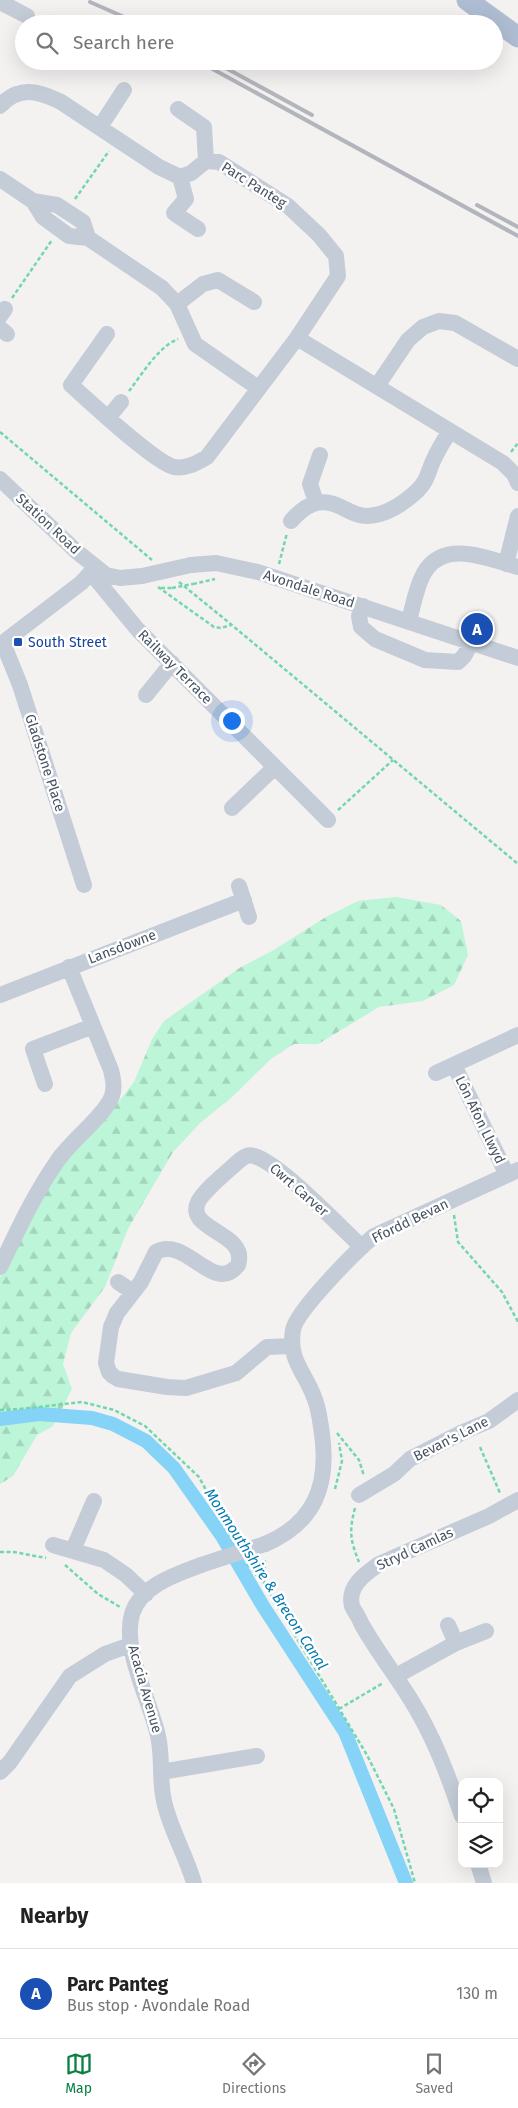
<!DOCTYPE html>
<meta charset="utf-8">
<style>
:root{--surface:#fff;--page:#f2f2f2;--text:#222;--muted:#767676;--line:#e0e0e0;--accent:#0b8043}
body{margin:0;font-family:"Fira Sans",sans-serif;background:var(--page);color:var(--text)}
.controls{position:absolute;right:15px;bottom:15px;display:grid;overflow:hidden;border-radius:10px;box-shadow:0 5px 20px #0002}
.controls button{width:45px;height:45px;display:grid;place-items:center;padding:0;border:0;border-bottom:1px solid var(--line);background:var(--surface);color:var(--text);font:25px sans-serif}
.you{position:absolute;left:231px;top:720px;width:18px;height:18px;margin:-12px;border:4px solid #fff;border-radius:50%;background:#1a73e8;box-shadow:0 0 0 8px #1a73e833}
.badge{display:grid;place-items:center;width:32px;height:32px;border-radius:50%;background:var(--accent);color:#fff;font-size:16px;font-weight:700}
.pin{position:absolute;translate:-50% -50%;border:2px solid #fff;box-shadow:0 1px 5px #0006}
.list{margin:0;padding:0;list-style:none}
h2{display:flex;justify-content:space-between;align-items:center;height:65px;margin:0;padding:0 20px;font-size:21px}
h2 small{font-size:16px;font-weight:400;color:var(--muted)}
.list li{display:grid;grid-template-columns:32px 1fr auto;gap:15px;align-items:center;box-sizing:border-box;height:90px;padding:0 20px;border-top:1px solid var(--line)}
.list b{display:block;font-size:19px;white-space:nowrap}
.list p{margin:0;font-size:16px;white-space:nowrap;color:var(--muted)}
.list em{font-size:16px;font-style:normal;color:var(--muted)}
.icon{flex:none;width:28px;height:28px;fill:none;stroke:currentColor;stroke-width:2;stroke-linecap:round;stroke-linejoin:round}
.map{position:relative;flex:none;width:518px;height:1883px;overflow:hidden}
.search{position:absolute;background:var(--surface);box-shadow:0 5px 20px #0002;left:15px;right:15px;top:15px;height:55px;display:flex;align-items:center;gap:12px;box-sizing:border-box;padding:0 18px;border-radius:28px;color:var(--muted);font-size:19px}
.sheet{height:155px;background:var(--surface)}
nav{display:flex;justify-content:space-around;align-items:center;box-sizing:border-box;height:70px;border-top:1px solid var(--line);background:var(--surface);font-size:14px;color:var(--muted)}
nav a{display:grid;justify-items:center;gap:2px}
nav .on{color:var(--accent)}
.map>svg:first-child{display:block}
</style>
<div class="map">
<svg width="518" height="1883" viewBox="0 0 518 1883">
<defs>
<pattern id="forest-firs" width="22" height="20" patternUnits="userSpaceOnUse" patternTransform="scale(1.25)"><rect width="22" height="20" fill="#bcf5d8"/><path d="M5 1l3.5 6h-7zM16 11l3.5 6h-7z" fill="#a3d4bc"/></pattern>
</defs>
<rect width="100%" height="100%" fill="#f4f1f1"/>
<path fill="url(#forest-firs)" d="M396,897L441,905L461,921L468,955L454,985L423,1001L379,1007L318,1044H294L272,1058L231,1098L200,1123L173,1152L153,1186L128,1229L105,1287L71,1333L63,1364L72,1389L53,1426L37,1435L13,1476L0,1484V1277L42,1192L68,1157L112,1110L134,1082L152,1039L164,1021L241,967L272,951L326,917L358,901Z"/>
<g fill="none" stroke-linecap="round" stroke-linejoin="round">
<path stroke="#85d3f6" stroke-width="14" d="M0,1419L39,1414L92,1418L113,1424L146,1441L174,1468L222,1536L263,1606L345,1732L406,1883"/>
<path stroke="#70d7af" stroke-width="2.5" stroke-dasharray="4 2.5" stroke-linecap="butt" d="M75,199L109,151
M12,298L52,240
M129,391C143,373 158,347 178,339
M0,432L152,560
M511,452L518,443
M279,564L287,533
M179,582L227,621L518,864
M193,584L215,579
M158,587L214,627L221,628L231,625
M161,588H172
M338,810L393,760
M454,1215L458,1242L502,1292L518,1322
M0,1410L20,1409L82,1402L114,1410L145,1426L199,1477L233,1540
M337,1433L359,1460L364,1476
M480,1447L500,1493
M335,1489L342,1461L339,1443
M355,1508C349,1531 350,1540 359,1562
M0,1552H14L46,1558
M247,1564L264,1584L367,1755L394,1809L415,1883
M65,1565L98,1594L120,1607
M264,1584L265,1559
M339,1709L383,1683"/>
<path stroke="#c4ccd7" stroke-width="16" d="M0,2L27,16
M0,106C19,85 39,91 61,102L159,167L180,177L191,173L206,161L219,162L288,206L319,235L336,256L338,276L297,338L207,457C197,463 186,469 174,467C154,462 89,401 71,385L107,334
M178,109L204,127L206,161
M100,127L124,90
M180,177L186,199L174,213L198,229
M0,179L33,201L43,217L69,236L88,238L162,288L177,304L195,344L258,388
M33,201L57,205L83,222L88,238
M177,304L203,284L218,280L254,302
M0,316L5,309
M0,328L7,334
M297,338L503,463L514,474L518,483
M377,386L408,340L423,327L439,321L455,323L518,359
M108,418L121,402
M0,479L76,551L106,575L120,578L142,576
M316,502L310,484L320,455
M291,521C305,505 320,496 341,507C349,511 357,516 366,516C385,516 404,503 417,491C427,482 428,472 433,461C438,450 444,440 450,431
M506,564L518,516
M191,565L216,563L258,572L518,658
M91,573L138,630L328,820
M363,606L359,616L361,627L375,639L425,660L458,662L464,656L472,642
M409,621C413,606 416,587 424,573C444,538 488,559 518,567
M3,643L20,685L84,885
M0,645L81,583L96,567
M146,695L172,663
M232,808L275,767
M239,886L249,917
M0,995L244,900
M454,1065L507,1175
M436,1073L518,1035
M45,1084L33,1049L93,1026
M0,1267C18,1230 34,1194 58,1160C71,1141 105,1115 112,1096C115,1087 113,1079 111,1070L69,967
M118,1282L133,1292
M291,1346L267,1347L236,1373L186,1388L167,1387L118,1379L113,1376L109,1372L106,1363L111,1327L117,1313L141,1282L156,1252C186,1235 214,1296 238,1265C249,1232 185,1231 198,1202C204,1190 229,1170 240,1160C244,1157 248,1154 254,1156C280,1163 339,1226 362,1247
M359,1495L394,1474L410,1459L463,1432L489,1421L518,1400
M265,1544C315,1523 329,1485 322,1434C320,1421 319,1408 314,1397C305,1372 288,1360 293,1330C296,1311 357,1250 374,1236L518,1170
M53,1545L104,1560L126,1575L146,1594
M73,1550L94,1501
M448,1625L456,1643
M396,1676L456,1643L486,1631
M0,1772L10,1762L70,1676L105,1654L130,1645
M161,1772L257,1756
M462,1816C448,1775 434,1737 411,1700C395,1674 376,1650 361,1623C359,1617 354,1611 352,1606C347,1586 365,1574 379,1564L489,1516L518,1500
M478,1864L484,1883
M194,1883C186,1855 170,1829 164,1801C159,1779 163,1757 158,1736C150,1700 122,1650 132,1614C141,1585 177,1574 201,1565"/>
<path stroke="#afbdd3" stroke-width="21" d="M467,0L518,37"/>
<path stroke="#b3b5bc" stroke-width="4" d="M90,2L140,24
M198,61L518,236
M224,67L312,115
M477,205L518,227"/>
<path stroke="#70d7af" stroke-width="2.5" stroke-dasharray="4 2.5" stroke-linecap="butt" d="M172,588L193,584"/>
<path stroke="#c4ccd7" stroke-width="16" d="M142,576L191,565
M201,1565L265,1544"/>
</g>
<rect fill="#1a4fb4" stroke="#fff" stroke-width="2" x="13" y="637" width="10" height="10" rx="2.5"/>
<g text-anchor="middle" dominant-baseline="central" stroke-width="5" stroke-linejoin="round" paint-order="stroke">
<g font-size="14" fill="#475261" stroke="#fff">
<text transform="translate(254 185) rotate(32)">Parc Panteg</text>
<text transform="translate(48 524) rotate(43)">Station Road</text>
<text transform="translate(309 589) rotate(18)">Avondale Road</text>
<text transform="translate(175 667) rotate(45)">Railway Terrace</text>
<text transform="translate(45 763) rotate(72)">Gladstone Place</text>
<text transform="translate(122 947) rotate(-21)">Lansdowne</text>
<text transform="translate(480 1120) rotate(64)">Lôn Afon Llwyd</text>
<text transform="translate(299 1190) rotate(41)">Cwrt Carver</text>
<text transform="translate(410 1221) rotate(-26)">Ffordd Bevan</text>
<text transform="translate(451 1439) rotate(-27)">Bevan's Lane</text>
<text transform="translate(415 1549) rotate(-25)">Stryd Camlas</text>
<text transform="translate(145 1689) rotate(74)">Acacia Avenue</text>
</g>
<g font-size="14" fill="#164399" stroke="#fff" text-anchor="start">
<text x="28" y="642">South Street</text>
</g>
<g font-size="15" font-style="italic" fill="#017ab2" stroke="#fff">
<text transform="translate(266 1579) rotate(57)">Monmouthshire &amp; Brecon Canal</text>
</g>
</g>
</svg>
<div class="controls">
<button><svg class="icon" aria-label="locate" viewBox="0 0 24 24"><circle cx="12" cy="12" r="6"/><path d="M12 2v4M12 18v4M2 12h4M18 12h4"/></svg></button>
<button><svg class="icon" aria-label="layers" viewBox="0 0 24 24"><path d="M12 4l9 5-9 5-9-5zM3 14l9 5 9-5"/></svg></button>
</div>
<div class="you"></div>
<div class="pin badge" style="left:477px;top:629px;background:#1a4fb4">A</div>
<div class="search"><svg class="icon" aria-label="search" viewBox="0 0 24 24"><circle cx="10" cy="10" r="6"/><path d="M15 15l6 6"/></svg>Search here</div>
</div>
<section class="sheet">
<h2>Nearby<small></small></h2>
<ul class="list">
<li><span class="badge" style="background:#1a4fb4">A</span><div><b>Parc Panteg</b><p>Bus stop · Avondale Road</p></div><em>130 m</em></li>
</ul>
</section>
<nav>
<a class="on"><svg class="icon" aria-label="map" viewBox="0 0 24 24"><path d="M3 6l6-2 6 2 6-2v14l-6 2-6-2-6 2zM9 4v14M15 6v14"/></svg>Map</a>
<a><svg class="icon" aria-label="directions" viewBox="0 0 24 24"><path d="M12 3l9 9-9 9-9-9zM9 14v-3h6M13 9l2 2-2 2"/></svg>Directions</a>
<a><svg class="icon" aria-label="saved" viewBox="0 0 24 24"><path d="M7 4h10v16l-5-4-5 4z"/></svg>Saved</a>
</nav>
